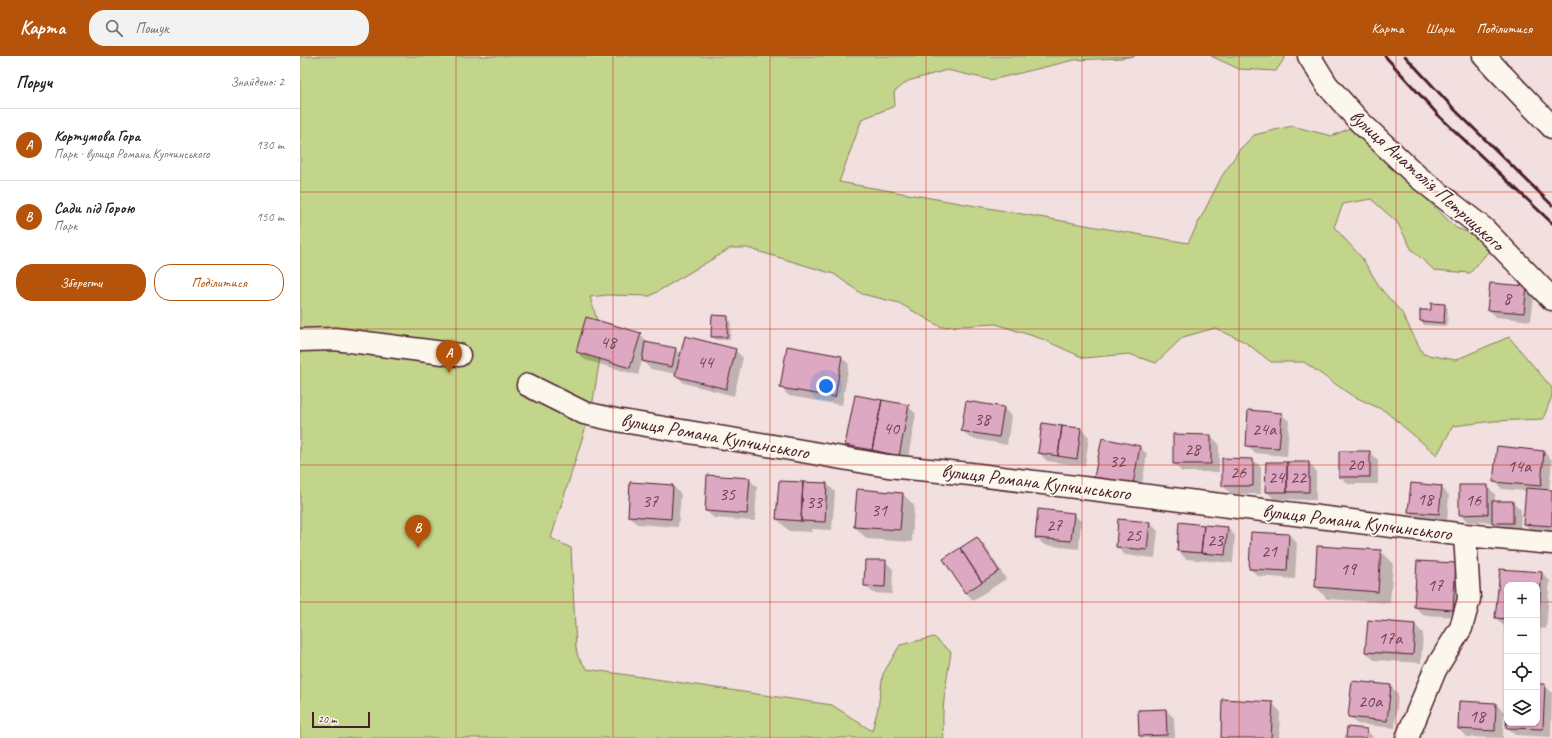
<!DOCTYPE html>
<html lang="uk">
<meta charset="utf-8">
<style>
:root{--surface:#fff;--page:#f2f2f2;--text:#222;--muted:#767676;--line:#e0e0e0;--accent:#b45309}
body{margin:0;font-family:Caveat,sans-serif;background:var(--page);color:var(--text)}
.controls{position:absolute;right:12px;bottom:12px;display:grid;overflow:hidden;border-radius:8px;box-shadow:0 1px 3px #0004}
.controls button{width:36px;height:36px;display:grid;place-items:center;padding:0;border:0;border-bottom:1px solid var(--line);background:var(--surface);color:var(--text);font:20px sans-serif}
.scale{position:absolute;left:12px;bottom:10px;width:58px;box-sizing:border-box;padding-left:4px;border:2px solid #4a1f2b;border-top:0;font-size:11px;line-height:14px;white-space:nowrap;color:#4a1f2b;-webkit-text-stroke:3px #fbf7ec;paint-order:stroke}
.you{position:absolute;left:526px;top:330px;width:14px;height:14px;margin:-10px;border:3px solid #fff;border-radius:50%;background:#1a73e8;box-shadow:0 0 0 6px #1a73e833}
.badge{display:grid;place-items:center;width:26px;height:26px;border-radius:50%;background:var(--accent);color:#fff;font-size:13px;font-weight:700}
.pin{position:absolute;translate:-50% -33px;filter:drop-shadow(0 1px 2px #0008)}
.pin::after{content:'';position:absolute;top:21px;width:14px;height:12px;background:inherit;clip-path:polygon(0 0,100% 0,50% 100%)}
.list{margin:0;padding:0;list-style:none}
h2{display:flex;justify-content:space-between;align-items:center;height:52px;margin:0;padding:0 16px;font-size:17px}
h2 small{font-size:13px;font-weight:400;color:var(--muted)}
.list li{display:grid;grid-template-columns:26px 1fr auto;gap:12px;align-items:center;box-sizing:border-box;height:72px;padding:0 16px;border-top:1px solid var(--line)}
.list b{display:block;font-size:15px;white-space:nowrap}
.list p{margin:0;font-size:13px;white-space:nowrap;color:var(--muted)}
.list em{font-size:13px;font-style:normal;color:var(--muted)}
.actions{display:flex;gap:8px;padding:12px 16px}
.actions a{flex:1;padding:9px 0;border:1px solid var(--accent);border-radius:16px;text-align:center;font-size:14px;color:var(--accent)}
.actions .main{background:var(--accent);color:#fff}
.icon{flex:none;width:22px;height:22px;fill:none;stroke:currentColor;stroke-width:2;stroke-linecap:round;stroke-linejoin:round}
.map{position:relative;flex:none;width:1252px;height:682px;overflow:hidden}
header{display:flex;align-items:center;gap:24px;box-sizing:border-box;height:56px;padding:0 20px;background:var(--accent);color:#fff}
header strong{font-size:19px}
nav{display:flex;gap:22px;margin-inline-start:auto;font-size:14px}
.search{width:280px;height:36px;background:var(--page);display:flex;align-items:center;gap:10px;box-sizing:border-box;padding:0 14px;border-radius:16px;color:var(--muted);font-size:15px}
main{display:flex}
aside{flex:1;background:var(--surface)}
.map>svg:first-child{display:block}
</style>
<header>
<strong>Карта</strong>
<div class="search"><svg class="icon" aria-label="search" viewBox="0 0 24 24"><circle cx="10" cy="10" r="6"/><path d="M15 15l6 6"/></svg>Пошук</div>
<nav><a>Карта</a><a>Шари</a><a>Поділитися</a></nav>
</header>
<main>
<aside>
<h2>Поруч<small>Знайдено: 2</small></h2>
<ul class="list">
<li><span class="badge">A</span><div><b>Кортумова Гора</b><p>Парк · вулиця Романа Купчинського</p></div><em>130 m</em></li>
<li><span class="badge">B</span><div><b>Сади під Горою</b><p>Парк</p></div><em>150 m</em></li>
</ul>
<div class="actions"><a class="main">Зберегти</a><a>Поділитися</a></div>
</aside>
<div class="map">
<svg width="1252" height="682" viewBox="0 0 1252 682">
<rect width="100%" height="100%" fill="#f2dfdf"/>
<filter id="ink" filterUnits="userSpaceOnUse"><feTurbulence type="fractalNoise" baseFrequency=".025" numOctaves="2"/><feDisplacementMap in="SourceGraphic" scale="8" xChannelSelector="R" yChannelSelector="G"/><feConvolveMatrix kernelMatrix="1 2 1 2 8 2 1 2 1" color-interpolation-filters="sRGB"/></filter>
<g filter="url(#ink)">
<path fill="#c2d58b" stroke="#867a5b" d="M0,0H835L821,2L774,4L691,24L647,14L608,25L594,36L595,50L562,63L539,126L888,187L922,120L940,93L954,79L992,70L1032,80L1053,71L1156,172L1182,181L1188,196L1170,217L1134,214L1112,194L1097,166L1071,143L1043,148L1034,171L1062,202L1081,233L1102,257L1123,298L1155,304L1209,281L1252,332V340L1243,363L1194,365L1153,370L1137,399L1085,355L1051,339L1004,306H971L945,286L915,272L883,281L856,307L829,298L784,302L742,283L696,268L641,271L599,247L562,238L534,218L447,192H431L350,240L307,239L290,241L303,283L292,351L251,482L271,492L276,592L278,601L287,613L532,649L572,675L578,652L583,618L600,589L634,581L651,596C647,625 640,654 644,682H0Z
M911,0H986L976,15L939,13Z"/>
<path fill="#0003" d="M1226,231L1234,239L1231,265L1196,261L1188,253Z
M1145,249L1148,253L1147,270L1124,269L1121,265Z
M427,261L431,265L430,284H416L412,280Z
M340,278L348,286V288L375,293L381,299L435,294L443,302L434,340L384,327L376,319V318L351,313L342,305L338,319L285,304L277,296Z
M541,301L549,308L542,349L489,340L481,332Z
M608,350L616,358L607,407L554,397L546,389Z
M704,352L711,360L707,389L670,382L662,374Z
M981,358L989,365L987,400L955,397L947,390Z
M781,373L789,381L785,410L747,405L739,397Z
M911,380L919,388V416H882L874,408Z
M840,391L847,398L841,435L803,429L795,421Z
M1070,396L1078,404V428H1048L1040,420Z
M1244,396L1252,404L1249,435H1252V477L1232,475L1224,468L1226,435L1202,433L1194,425Z
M953,404L961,411V438H931L923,430Z
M1009,407L1016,415V444L974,443L966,435Z
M449,423L457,431L455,465L414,462L406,455Z
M331,427L373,430L381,438L378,471L337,468L329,460Z
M527,428L535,436L532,474L512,473V476L489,475L477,463Z
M1187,430L1195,438V446H1213L1221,454L1220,475H1201L1193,466H1168L1160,458Z
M1141,431L1149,439L1147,466L1117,463L1109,455Z
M602,437L614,449L612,486L567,483L555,471Z
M773,458L781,465L779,493L744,489L736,481Z
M850,467L858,475L855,502L825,499L817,491Z
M928,472L935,480L933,507L886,503L878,495Z
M952,477L989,479L997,487L995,523L958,520L950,513Z
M677,482L685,490L706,523L673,544L665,536Z
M1081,495L1093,507L1090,547L1027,543L1016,531Z
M585,505L593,513L592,538L573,537L565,529Z
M1156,508L1164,516L1161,561L1123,559L1115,551Z
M1200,514L1242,517L1250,525L1246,573L1237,572V529H1207V570H1204L1196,562Z
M1115,569L1123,577L1121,607L1074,604L1066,596Z
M1237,629H1245L1252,637L1251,681L1215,679L1207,671V667H1237Z
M1091,630L1098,638L1095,672L1057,668L1049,660Z
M1160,646L1196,648L1204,656L1203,682L1166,681L1159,673Z
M972,647L980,655L979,682H922Z
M866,654L874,662L875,682H842L840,680Z
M1066,674L1074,682H1047Z"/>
<path fill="#dda8c1" stroke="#4a1f2b" d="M1190,227L1227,230L1224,257L1187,254Z
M1131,247L1145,248L1144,267L1120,265V254H1131Z
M412,259L428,260L427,281H411Z
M286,261L341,277L330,312L276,296Z
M385,280L436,293L426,333L375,320Z
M345,286L376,292L372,311L342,305Z
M487,290L542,300L535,341L480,332Z
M555,339L582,344L572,394L545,389Z
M582,344L609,349L599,400L572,394Z
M666,345L704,351L699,381L661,375Z
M948,354L982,357L979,392L946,390Z
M742,367L762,370L758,400L738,397Z
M762,370L781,372L777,403L758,400Z
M873,378L911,379V408H873Z
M802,382L840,390L833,428L794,421Z
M1197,390L1244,395L1241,430L1193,426Z
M1039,395H1070V421H1039Z
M922,402L953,403V430H922Z
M966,406H987V436H965Z
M987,406H1009V436H987Z
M407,419L450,422L447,458L405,455Z
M479,425L503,426L501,465L476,463Z
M330,426L373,429L371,463L328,460Z
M503,426L527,427L525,466L501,465Z
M1111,427L1142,430L1139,458L1108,456Z
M1159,429H1188V458L1159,459Z
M1226,432L1252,434V470L1223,468Z
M557,433L603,437L600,474L554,471Z
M1192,445H1213V467H1192Z
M738,453L774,457L771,485L735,482Z
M818,463L850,466L847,494L816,491Z
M879,466L904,469L901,497L877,495Z
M904,469L928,471L925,499L901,497Z
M951,476L989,478L987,515L949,513Z
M677,481L699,515L682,526L660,492Z
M1017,490L1081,494L1078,536L1015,531Z
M660,492L682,526L665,537L643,503Z
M565,504H586L585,531L564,530Z
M1117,505L1156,507L1153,554L1114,551Z
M1200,513L1242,516L1238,566H1237V529H1207V563L1195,562Z
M1068,564L1115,568L1113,599L1065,596Z
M1052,625L1091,629L1087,665L1048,661Z
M1237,628H1245L1243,673L1206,672L1207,652V667H1237Z
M922,643L973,646L971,682H921Z
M1159,645L1196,647L1195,675L1158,673Z
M866,653L867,679L839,680L838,654Z
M1047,671L1067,673L1066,682H1046Z"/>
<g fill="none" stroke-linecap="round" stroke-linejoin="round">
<defs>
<path id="minor" d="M1009,0L1027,29L1059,65L1118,121L1183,172L1252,243
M1184,0L1252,71
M0,284L35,283L159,299
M228,329L284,357L316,364L467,389L588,410L670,418L1165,479L1252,487
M1107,682L1135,614L1161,572L1169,543L1165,479"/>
</defs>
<use href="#minor" stroke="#4a1f2b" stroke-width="25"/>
<use href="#minor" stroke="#fbf7ec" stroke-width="22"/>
<path stroke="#4a1f2b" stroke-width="3" d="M1085,0L1140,61L1252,167
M1105,0L1156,55L1252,149"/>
</g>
</g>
<path fill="none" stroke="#c8321e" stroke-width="1" stroke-opacity="0.55" d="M156,0V682M313,0V682M470,0V682M626,0V682M782,0V682M939,0V682M1096,0V682M0,136H1252M0,273H1252M0,409H1252M0,546H1207M1237,546H1252"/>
<g text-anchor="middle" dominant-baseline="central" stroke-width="3.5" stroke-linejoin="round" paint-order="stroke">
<g font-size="18" fill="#6f4150">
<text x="1207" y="242">8</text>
<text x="308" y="286">48</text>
<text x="405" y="306">44</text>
<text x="682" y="363">38</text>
<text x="591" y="372">40</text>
<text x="964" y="373">24а</text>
<text x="892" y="393">28</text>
<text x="817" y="405">32</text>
<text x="1055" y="408">20</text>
<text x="1219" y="410">14а</text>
<text x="938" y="416">26</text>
<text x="976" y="421">24</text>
<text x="998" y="421">22</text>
<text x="427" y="438">35</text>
<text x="1125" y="443">18</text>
<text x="1173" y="444">16</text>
<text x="350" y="445">37</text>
<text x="514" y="446">33</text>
<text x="579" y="454">31</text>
<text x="754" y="469">27</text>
<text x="833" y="479">25</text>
<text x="915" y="484">23</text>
<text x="969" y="495">21</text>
<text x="1048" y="513">19</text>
<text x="1135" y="529">17</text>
<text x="1090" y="582">17а</text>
<text x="1070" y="645">20а</text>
<text x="1177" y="660">18</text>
</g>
<g font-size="20" fill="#4a1f2b" stroke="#fbf7ec">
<text transform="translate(1127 124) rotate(42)">вулиця Анатолія Петрицького</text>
<text transform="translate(415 380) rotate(10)">вулиця Романа Купчинського</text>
<text transform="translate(736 426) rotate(7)">вулиця Романа Купчинського</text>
<text transform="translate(1057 466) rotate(7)">вулиця Романа Купчинського</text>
</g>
</g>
</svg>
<div class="controls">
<button>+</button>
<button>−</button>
<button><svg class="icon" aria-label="locate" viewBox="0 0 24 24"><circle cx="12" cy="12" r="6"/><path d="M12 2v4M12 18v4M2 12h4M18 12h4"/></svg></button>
<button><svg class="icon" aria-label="layers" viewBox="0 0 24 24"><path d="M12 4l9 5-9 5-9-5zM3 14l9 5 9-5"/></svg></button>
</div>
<div class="scale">20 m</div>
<div class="you"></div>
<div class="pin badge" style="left:149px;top:317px">A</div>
<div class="pin badge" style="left:118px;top:492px">B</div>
</div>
</main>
